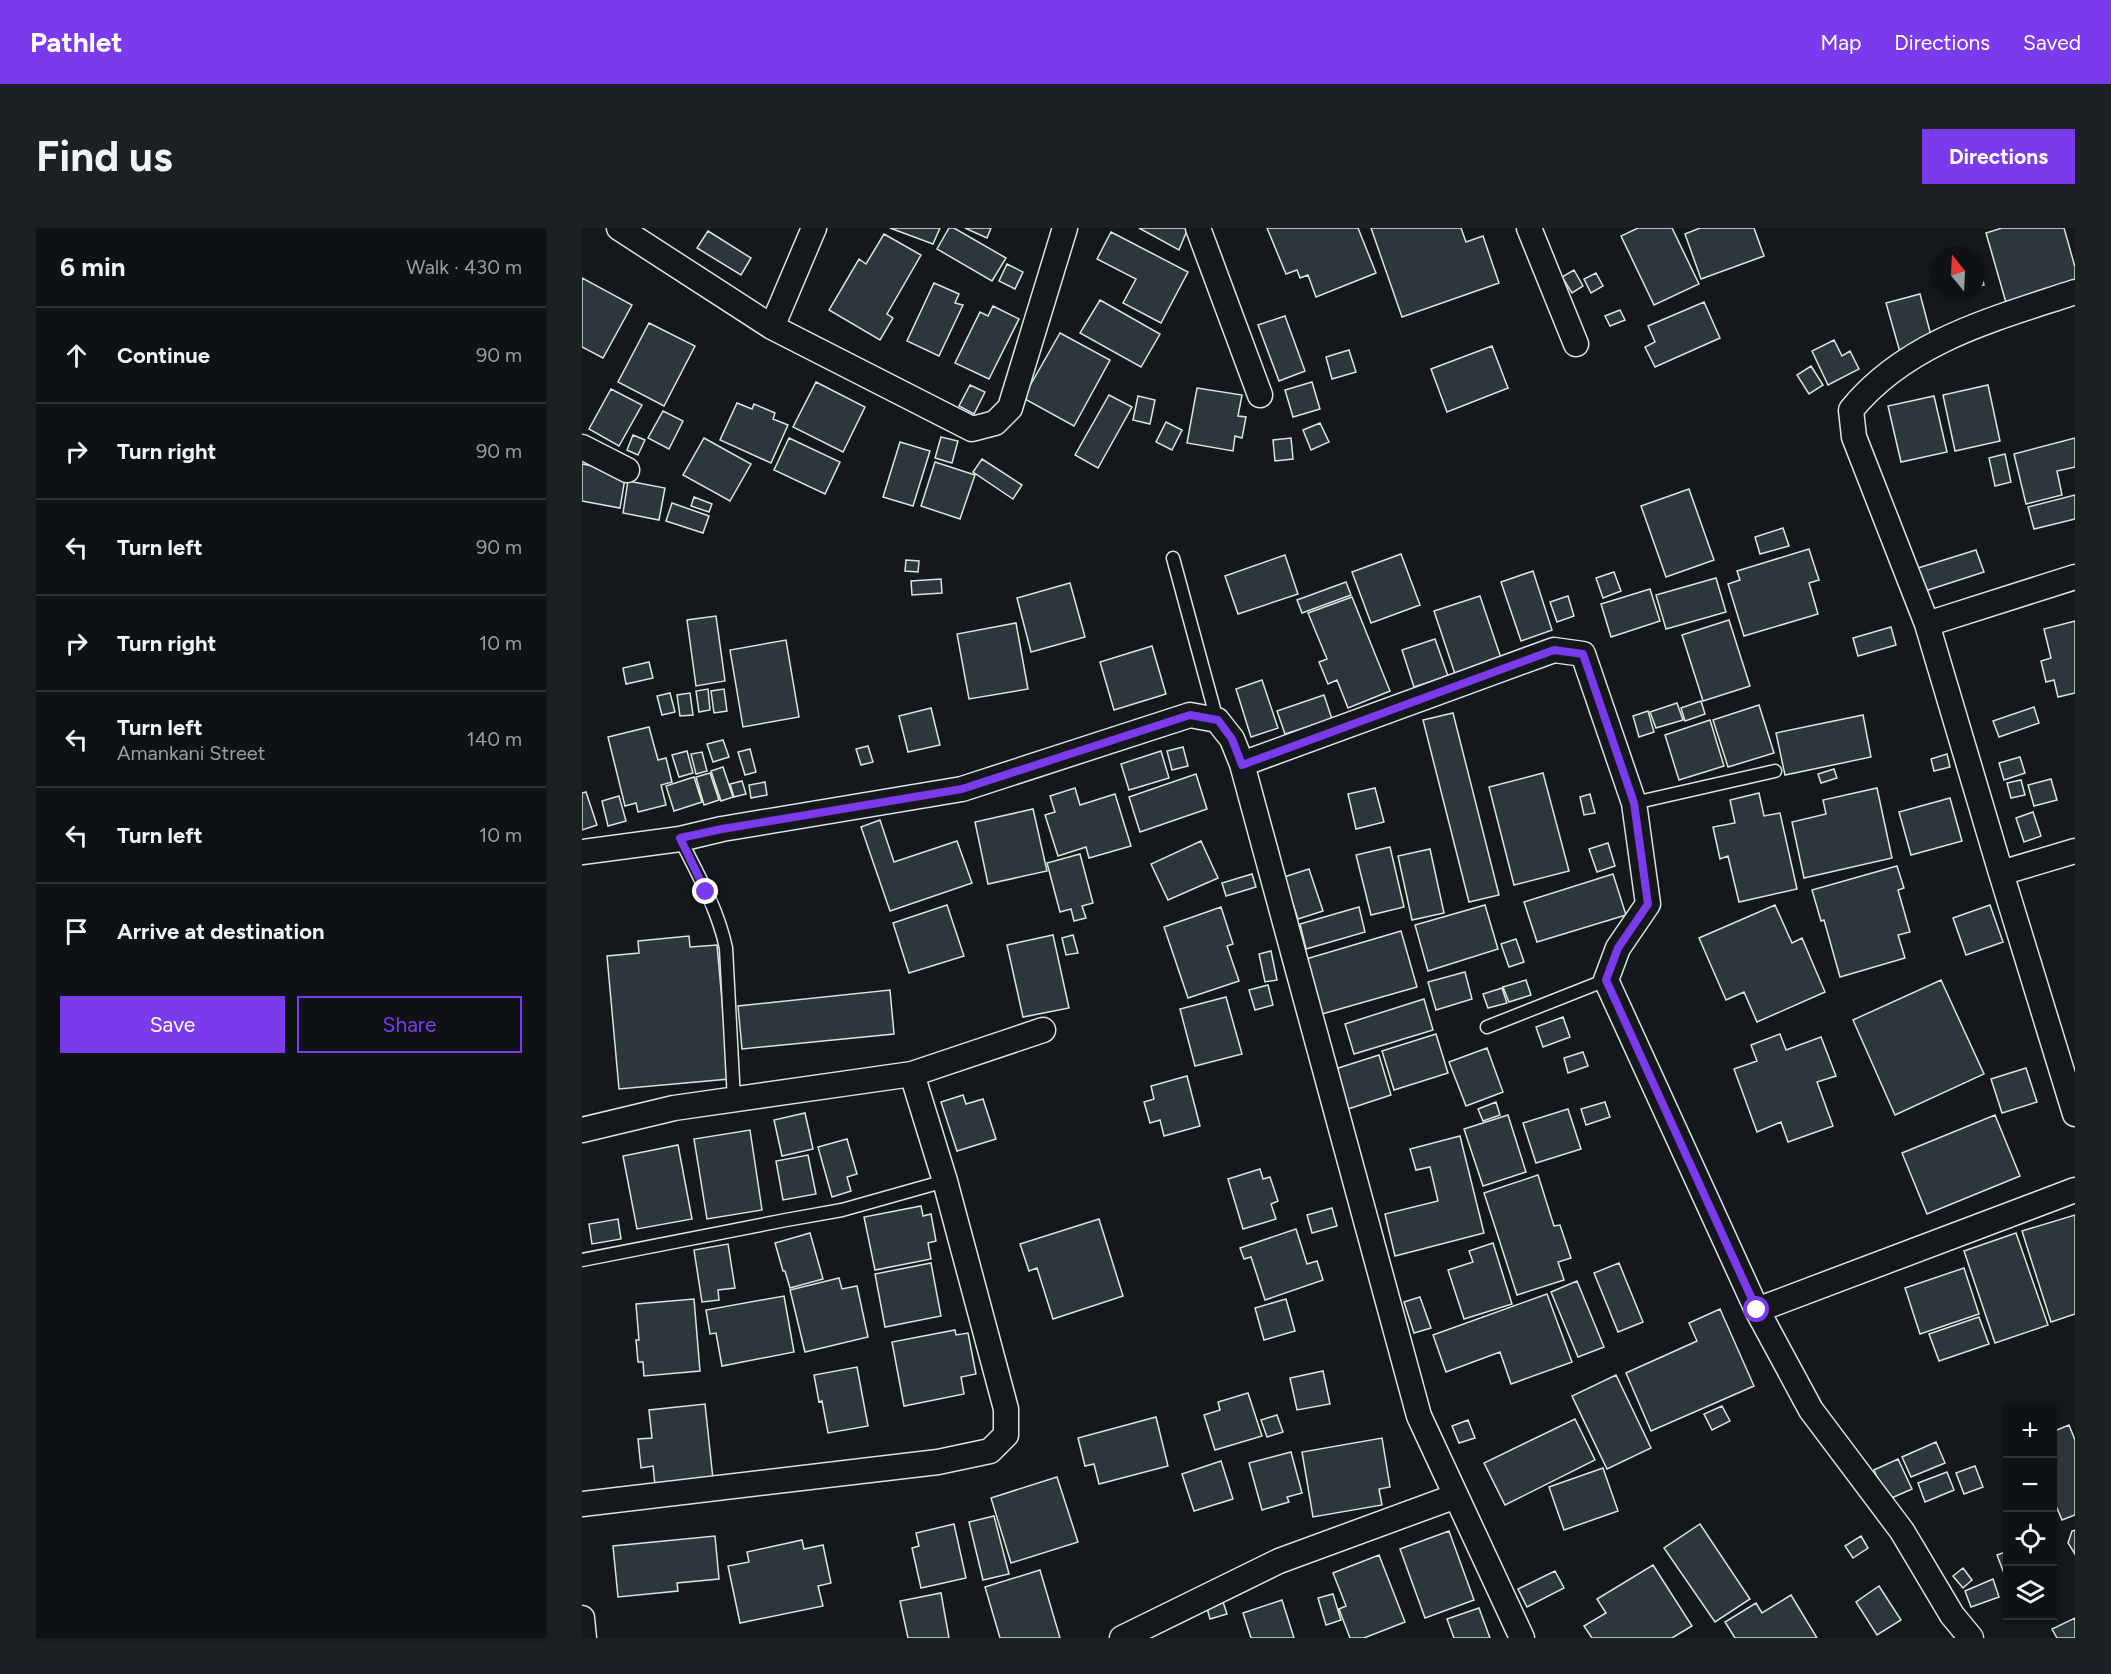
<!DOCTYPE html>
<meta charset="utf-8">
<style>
:root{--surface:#0f1215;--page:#1d2022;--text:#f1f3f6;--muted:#9b9ea0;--line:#2f3234;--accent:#7c3aed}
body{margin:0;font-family:Figtree,sans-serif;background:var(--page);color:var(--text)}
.controls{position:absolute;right:18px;bottom:18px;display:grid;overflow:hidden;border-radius:0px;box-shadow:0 2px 4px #0004}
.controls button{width:54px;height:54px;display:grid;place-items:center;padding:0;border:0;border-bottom:2px solid var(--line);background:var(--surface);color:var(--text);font:30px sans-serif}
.compass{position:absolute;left:1349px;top:18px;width:54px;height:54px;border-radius:50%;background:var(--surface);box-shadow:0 2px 4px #0004;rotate:342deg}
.stop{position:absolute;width:18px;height:18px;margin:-14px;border:4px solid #7c3aed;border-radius:50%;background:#fff}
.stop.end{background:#7c3aed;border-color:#fff;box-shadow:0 2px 6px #0008}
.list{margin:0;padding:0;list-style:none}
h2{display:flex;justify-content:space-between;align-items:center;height:78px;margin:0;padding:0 24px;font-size:26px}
h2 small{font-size:20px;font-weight:400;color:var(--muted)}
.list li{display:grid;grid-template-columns:39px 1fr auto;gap:18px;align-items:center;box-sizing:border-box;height:96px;padding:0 24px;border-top:2px solid var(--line)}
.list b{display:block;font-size:22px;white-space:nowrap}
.list p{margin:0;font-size:20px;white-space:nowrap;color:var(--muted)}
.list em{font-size:20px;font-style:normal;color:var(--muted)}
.actions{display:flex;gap:12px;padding:18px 24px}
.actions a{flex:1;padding:14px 0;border:2px solid var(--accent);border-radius:0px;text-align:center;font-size:21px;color:var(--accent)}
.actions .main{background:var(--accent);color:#fff}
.icon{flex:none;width:33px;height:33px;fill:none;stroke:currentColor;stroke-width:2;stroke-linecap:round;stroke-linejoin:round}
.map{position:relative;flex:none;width:1493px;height:1410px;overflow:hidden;border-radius:0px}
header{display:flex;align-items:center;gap:36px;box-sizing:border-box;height:84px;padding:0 30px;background:var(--accent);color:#fff}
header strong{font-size:28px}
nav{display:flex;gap:33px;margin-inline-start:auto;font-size:21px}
.intro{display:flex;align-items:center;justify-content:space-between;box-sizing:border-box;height:144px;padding:0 36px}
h1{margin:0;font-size:42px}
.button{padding:15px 27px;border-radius:0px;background:var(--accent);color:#fff;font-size:21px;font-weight:700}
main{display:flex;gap:36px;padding:0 36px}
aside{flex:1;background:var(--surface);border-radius:0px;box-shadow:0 2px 4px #0004}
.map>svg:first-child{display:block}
</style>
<header>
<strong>Pathlet</strong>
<nav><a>Map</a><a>Directions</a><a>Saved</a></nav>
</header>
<div class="intro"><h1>Find us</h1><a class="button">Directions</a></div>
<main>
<aside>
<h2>6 min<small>Walk · 430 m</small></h2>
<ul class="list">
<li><svg class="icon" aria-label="ahead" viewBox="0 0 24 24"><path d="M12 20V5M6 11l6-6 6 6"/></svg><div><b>Continue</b></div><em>90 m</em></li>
<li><svg class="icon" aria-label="right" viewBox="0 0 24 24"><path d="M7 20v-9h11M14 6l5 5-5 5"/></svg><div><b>Turn right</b></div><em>90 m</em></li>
<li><svg class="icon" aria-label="left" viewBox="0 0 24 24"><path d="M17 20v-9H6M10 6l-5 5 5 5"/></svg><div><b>Turn left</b></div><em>90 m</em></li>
<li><svg class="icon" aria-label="right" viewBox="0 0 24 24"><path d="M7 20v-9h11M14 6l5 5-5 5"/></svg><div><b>Turn right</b></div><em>10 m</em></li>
<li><svg class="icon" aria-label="left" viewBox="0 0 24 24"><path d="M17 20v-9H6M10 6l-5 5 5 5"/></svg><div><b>Turn left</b><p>Amankani Street</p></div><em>140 m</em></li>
<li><svg class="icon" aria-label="left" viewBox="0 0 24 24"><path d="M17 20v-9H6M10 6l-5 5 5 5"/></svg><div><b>Turn left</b></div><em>10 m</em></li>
<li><svg class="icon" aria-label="arrive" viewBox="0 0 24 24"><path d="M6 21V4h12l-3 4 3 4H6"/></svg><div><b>Arrive at destination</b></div></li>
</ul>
<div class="actions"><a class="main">Save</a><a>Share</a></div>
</aside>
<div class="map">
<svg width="1493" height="1410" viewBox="0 0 1493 1410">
<rect width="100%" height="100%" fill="#14181c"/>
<path fill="#2c363c" stroke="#d8e6dc" stroke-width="1.5" d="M308,0H358L351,16Z
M367,0H372L424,30L410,53L355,21Z
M383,0H409L405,10Z
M557,0H606L597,22Z
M685,0H776L794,45L734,69L726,47L718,50L715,42L704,46Z
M789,0H879L884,14L901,8L917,55L820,89Z
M1056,0H1090L1117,56L1072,77L1039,8Z
M1118,0H1172L1182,28L1119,51L1103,6Z
M1420,0H1482L1493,39V58L1425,78L1404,5Z
M126,3L169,30L159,47L115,20Z
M529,4L606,44L579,95L541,75L554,51L515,31Z
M302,6L339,27L305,86L311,90L298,112L247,82L277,31L284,36Z
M425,36L441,44L433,61L417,53Z
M1398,41L1402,57L1394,59V42Z
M992,42L1001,58L990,65L980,49Z
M1014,45L1021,58L1009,65L1002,51Z
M0,50L50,77L21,130L0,119Z
M352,55L377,66L373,75L381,77L357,128L325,113Z
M1338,66L1351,115L1318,124L1304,75Z
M518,72L578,106L559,139L498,105Z
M1122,74L1138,110L1073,139L1063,119L1073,114L1066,98Z
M411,78L437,91L407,151L373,135L398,84L406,88Z
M1038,82L1043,92L1028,98L1023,88Z
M703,88L723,143L697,153L676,97Z
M67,95L113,118L82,178L36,154Z
M478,105L528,132L492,198L441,170Z
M1252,112L1260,128L1268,123L1277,141L1246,157L1230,123Z
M910,118L926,160L865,184L849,141Z
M767,122L774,144L750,151L744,129Z
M1229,138L1241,157L1227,166L1215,147Z
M234,154L283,179L261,224L211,199Z
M730,154L738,181L711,189L703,162Z
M388,157L403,164L392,186L377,178Z
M1406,157L1418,213L1373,223L1361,167Z
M615,160L660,167L656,188L664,189L660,210L653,208L651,223L605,215Z
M29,161L60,177L37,218L7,201Z
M527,167L550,179L516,240L493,227Z
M556,168L573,172L568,196L551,192Z
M1352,168L1365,224L1319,234L1306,178Z
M155,175L170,181L172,176L193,185L191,191L206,197L189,235L138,212Z
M81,183L101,193L87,221L66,210Z
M584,194L600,202L590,222L574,214Z
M738,195L747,214L729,222L721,202Z
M51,207L63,212L56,227L45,222Z
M359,209L376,213L370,235L353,230Z
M122,210L169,236L148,273L101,247Z
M207,210L258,234L243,266L192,242Z
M709,210L711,231L693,233L691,212Z
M1493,210V239L1475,243L1480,267L1444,276L1432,226Z
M318,214L348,223L331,278L301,269Z
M1423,226L1429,254L1413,258L1407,230Z
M400,231L440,257L431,271L391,244Z
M353,234L393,247L378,291L339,278Z
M0,236L44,244L38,280L0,273Z
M46,253L83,260L77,292L41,285Z
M1107,261L1132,332L1084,349L1059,278Z
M1493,267V291L1452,301L1446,279Z
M112,269L130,276L127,284L109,278Z
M90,275L127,288L121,305L84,293Z
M1201,300L1207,318L1178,326L1173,309Z
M1227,321L1237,352L1227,355L1236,386L1162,408L1146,356L1158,352L1155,343Z
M1394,322L1402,344L1343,363L1336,340Z
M819,326L838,377L789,395L770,344Z
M703,327L716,366L656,386L643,348Z
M324,332L337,333L336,344L323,343Z
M951,343L970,402L939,413L919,354Z
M1032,344L1039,363L1021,370L1014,350Z
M1134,350L1144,384L1084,401L1074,367Z
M359,351L360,365L330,367L329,353Z
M764,354L769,367L720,385L715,372Z
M488,355L503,409L449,424L435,370Z
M1068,361L1078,393L1029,409L1019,376Z
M898,368L920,433L874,449L852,383Z
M986,368L992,388L975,394L968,374Z
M770,369L808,463L766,480L755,452L746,456L737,434L745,431L726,385Z
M134,388L143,453L114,458L105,392Z
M1147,392L1168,458L1121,473L1100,407Z
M1493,393V465L1476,469L1472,452L1464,454L1459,433L1469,430L1462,401Z
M434,395L446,461L387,471L375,406Z
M1309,399L1314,417L1276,428L1271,410Z
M853,411L866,448L832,459L820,422Z
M204,412L217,489L161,499L148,422Z
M570,418L584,466L532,482L518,434Z
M67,434L71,450L44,456L41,440Z
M680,452L696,500L669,509L654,461Z
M126,461L128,482L117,484L114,463Z
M142,461L145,483L132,485L129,463Z
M88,465L93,484L80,487L75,468Z
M108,465L111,487L98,488L95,467Z
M742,467L750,491L703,506L695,483Z
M1119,473L1123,486L1103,493L1099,480Z
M1095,475L1101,492L1074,500L1068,484Z
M1177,477L1192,525L1146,539L1131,492Z
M1452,479L1457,495L1417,509L1411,493Z
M349,480L358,517L326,524L317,488Z
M1066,483L1072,504L1057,509L1051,488Z
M871,485L917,667L887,674L841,492Z
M1281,487L1289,529L1203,547L1194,505Z
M1128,492L1142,538L1097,552L1083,507Z
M67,499L76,532L84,530L90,554L79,557L84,577L56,584L54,575L43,578L26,509Z
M141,512L147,529L131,534L125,516Z
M286,518L291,534L279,537L274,521Z
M601,519L606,538L590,542L585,523Z
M168,521L174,544L163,547L156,524Z
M105,523L111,545L97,549L90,527Z
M579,523L587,550L547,562L539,536Z
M120,524L125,543L114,546L109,526Z
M1365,526L1368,539L1352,543L1349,531Z
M1438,529L1443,545L1422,552L1417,535Z
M141,539L151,569L139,573L129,543Z
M1252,541L1255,550L1239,555L1236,546Z
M128,545L137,572L122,577L114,549Z
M961,545L987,643L932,657L907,559Z
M614,546L625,581L558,604L547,569Z
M112,549L120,574L92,583L84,558Z
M1469,551L1475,572L1452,578L1446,557Z
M1439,552L1443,567L1429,570L1425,555Z
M160,553L164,566L152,569L148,556Z
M183,554L185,567L169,570L167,557Z
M493,560L498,577L533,566L549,618L507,630L504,619L476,628L463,587L473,584L468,568Z
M793,560L802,594L774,601L766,566Z
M1295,560L1310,630L1222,650L1210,594L1244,586L1241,572Z
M4,564L15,597L0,602V565Z
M1177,565L1182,588L1198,585L1215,661L1157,674L1146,628L1138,631L1131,599L1153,595L1148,572Z
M1008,566L1013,585L1002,587L998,569Z
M37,568L44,593L26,598L20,573Z
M1368,570L1380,613L1329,627L1317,584Z
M451,581L465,643L406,656L393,594Z
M1451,584L1459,608L1442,614L1434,590Z
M298,592L312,634L375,613L390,655L308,683L279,599Z
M619,613L636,650L586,672L569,636Z
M1026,615L1033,638L1015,644L1007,621Z
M808,619L822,679L789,687L774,627Z
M848,621L862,685L830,692L816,628Z
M498,626L511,675L500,678L504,690L492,693L489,681L478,684L465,635Z
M1315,638L1322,660L1316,662L1328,704L1316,707L1323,730L1258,749L1242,692L1239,693L1230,662Z
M727,641L741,683L716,691L702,649Z
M670,646L674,659L644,668L640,655Z
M1031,646L1044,687L955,714L942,674Z
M365,677L382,728L327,745L311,695Z
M903,677L916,721L846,743L833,697Z
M1193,677L1210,715L1220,710L1243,764L1175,794L1162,764L1144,772L1117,710Z
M1408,677L1421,714L1384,727L1371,690Z
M639,679L651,716L645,718L657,753L606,770L582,699Z
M777,679L783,704L724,721L718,696Z
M819,703L835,759L740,786L724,731Z
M471,707L487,780L441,789L425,717Z
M491,707L496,725L484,727L480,710Z
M107,708L108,719L135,717L147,851L37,861L25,728L57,725L56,713Z
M934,711L942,734L927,739L919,716Z
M689,723L695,752L683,754L677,726Z
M883,744L890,771L854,782L846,754Z
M944,752L949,767L927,774L921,759Z
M1359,752L1402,846L1313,887L1271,792Z
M686,757L691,777L673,782L667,762Z
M920,760L925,775L906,780L901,766Z
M308,762L312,806L160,821L156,778Z
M644,769L660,826L613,838L598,781Z
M842,771L851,802L772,826L763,796Z
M981,789L988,809L961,819L954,799Z
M854,806L866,845L812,862L800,823Z
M1198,806L1204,822L1239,809L1254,848L1235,854L1251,898L1206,914L1199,894L1175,904L1152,841L1175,833L1169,817Z
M905,820L921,864L884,878L867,834Z
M1001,824L1006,838L986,845L982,830Z
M797,827L809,867L763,882L750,842Z
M1444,840L1455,874L1420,885L1409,851Z
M605,848L618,898L582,908L578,892L568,895L562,874L572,871L569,858Z
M381,867L384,876L401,871L414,911L375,923L359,874Z
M914,874L918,887L901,893L896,881Z
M1023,874L1028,889L1004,897L999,881Z
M986,881L999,921L954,935L941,895Z
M223,885L231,921L200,928L192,892Z
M926,887L944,944L901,958L882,901Z
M1413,887L1438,948L1345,986L1320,925Z
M168,902L180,982L125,991L112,911Z
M878,908L902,1005L813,1028L803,986L856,973L848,939L834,942L828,921Z
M265,911L275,946L265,949L269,963L250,969L236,919Z
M96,917L110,991L55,1001L41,928Z
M226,927L234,966L201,972L194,933Z
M678,941L681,951L688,949L696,973L689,976L694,991L661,1001L646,951Z
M956,947L972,998L978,997L989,1030L976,1034L982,1052L935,1067L902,965Z
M339,978L341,988L349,986L354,1013L346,1015L349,1031L293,1042L282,989Z
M750,980L755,998L730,1005L725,987Z
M1493,987V1086L1469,1094L1440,1003Z
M36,991L39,1011L10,1016L7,996Z
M517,991L541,1068L471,1091L455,1040L447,1043L438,1016Z
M714,1001L725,1036L735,1033L741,1052L683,1072L669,1029L662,1031L658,1020Z
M228,1005L241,1051L208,1060L203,1043H201L193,1015Z
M1434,1005L1466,1097L1413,1115L1382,1023Z
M911,1015L930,1076L882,1091L866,1042L891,1034L887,1023Z
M146,1016L153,1060L136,1062L137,1072L120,1074L112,1022Z
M349,1035L359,1088L303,1099L293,1046Z
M1037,1035L1061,1094L1036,1104L1012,1045Z
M1382,1040L1397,1086L1338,1106L1323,1060Z
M257,1050L260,1061L275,1058L286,1109L223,1124L208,1062Z
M995,1053L1022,1119L996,1129L969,1064Z
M965,1066L990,1134L929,1156L918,1124L864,1144L851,1107Z
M202,1068L212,1124L140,1138L134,1105L128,1106L124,1082Z
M838,1069L849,1100L832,1105L822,1074Z
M112,1071L118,1143L62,1148L61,1134H56L54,1112H57L54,1076Z
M704,1071L713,1103L682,1112L673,1080Z
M1138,1081L1172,1158L1069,1203L1044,1145L1115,1113L1107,1095Z
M1397,1089L1407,1116L1357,1133L1347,1106Z
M373,1102L374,1107L386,1105L394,1146L379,1149L382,1166L322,1178L310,1114Z
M275,1139L286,1198L246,1205L240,1173L237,1174L232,1147Z
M741,1143L748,1176L715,1182L708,1150Z
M1034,1147L1069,1220L1025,1241L990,1168Z
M666,1165L680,1208L633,1222L622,1187L638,1182L636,1174Z
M123,1176L131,1251L73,1257L71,1238L59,1240L56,1211L70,1210L67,1182Z
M1140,1178L1148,1193L1130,1202L1122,1186Z
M695,1187L701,1204L685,1209L679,1192Z
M574,1189L586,1238L517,1256L512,1236L503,1238L496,1210Z
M993,1191L1013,1232L923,1277L902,1235Z
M886,1192L893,1210L877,1215L870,1198Z
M1487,1197L1493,1212V1287L1480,1292L1470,1268V1204Z
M800,1210L808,1259L797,1261L800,1277L731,1289L720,1224Z
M1354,1214L1363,1235L1329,1249L1320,1229Z
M709,1224L720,1265L705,1269L707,1274L680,1282L667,1235Z
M1316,1231L1330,1261L1305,1272L1292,1242Z
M639,1233L651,1271L612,1283L600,1246Z
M1393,1238L1401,1259L1382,1266L1374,1245Z
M1021,1240L1036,1283L982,1302L967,1259Z
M1365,1244L1372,1262L1343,1274L1336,1255Z
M475,1249L496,1314L429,1335L409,1270Z
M412,1288L427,1346L401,1352L387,1294Z
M372,1296L384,1350L339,1360L330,1320L337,1318L334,1305Z
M1118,1296L1168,1371L1133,1394L1082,1320Z
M1493,1302V1326L1486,1315L1490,1303Z
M867,1303L892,1372L843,1390L818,1321Z
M133,1308L137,1351L95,1355L96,1363L36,1369L31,1318Z
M1279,1308L1286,1320L1271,1330L1263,1318Z
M220,1312L222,1321L241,1317L249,1355L236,1358L241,1378L158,1395L146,1338L167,1334L165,1324Z
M1426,1323V1347L1423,1348L1415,1327Z
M797,1327L823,1394L782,1410H768L757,1381L764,1378L751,1345Z
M1071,1337L1110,1398L1090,1410H1010L1002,1398L1024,1385L1015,1371Z
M1381,1340L1390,1352L1381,1360L1371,1348Z
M458,1342L478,1410H418L403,1359Z
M973,1343L982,1360L945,1379L936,1361Z
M1411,1351L1417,1369L1389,1379L1383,1363Z
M1297,1358L1319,1392L1295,1407L1274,1374Z
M359,1365L367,1410H326L318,1373Z
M751,1366L759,1392L744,1397L736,1370Z
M1209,1367L1235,1410H1153L1143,1394L1174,1375L1180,1385Z
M639,1368L645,1386L628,1391L623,1373Z
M700,1372L712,1410H669L661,1385Z
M897,1380L908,1410H872L865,1391Z
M1493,1390V1410H1475L1470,1401Z"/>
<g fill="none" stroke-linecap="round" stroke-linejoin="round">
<defs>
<path id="service" d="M591,330L635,492
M1052,575L1193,543
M98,611C116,646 136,682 144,720L152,872
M905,799L1024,752
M0,1032L204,992L260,982L363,953"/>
<path id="minor" d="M37,0L190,99L390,201L413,195L428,180L483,0
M616,0L678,167
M947,0L994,116
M1493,64C1412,91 1325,113 1269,182L1272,209L1345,396L1419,645L1493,886
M190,99L232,0
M0,219L45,242
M1345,396L1493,349
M660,536L972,422L1001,426L1052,575L1066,676L1036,720L1024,752L1175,1082L1229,1182L1320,1303L1370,1387L1389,1410
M0,624L98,611L140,601L380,561L608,487L635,492L650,511L660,536L837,1188L940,1410
M1419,645L1493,623
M0,902L92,880L330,846L461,802
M1175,1082L1493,962
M0,1276L356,1234L408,1223L424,1207V1181L363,953L330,846
M0,1390L2,1410
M540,1410L697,1333L874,1268"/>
</defs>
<use href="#service" stroke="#d8e6dc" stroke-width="15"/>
<use href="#minor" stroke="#d8e6dc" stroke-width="27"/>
<use href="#service" stroke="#14181c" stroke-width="12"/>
<use href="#minor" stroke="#14181c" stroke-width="24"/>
</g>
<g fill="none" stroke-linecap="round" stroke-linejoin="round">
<path stroke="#7c3aed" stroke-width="8" d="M124,664L98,610L140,601L380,561L608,487L636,492L650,511L660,537L972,422L1001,426L1052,575L1066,676L1036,720L1024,752L1175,1082"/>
</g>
</svg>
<div class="controls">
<button>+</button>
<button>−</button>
<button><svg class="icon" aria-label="locate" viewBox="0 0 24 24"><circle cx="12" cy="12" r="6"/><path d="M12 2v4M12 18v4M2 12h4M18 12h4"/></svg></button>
<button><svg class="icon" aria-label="layers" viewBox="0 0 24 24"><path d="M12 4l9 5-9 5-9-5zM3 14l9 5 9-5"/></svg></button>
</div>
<svg class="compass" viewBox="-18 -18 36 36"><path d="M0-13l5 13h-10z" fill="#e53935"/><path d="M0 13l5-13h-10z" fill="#9b9ea0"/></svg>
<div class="stop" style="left:1175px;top:1082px"></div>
<div class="stop end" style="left:124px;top:664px"></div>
</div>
</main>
